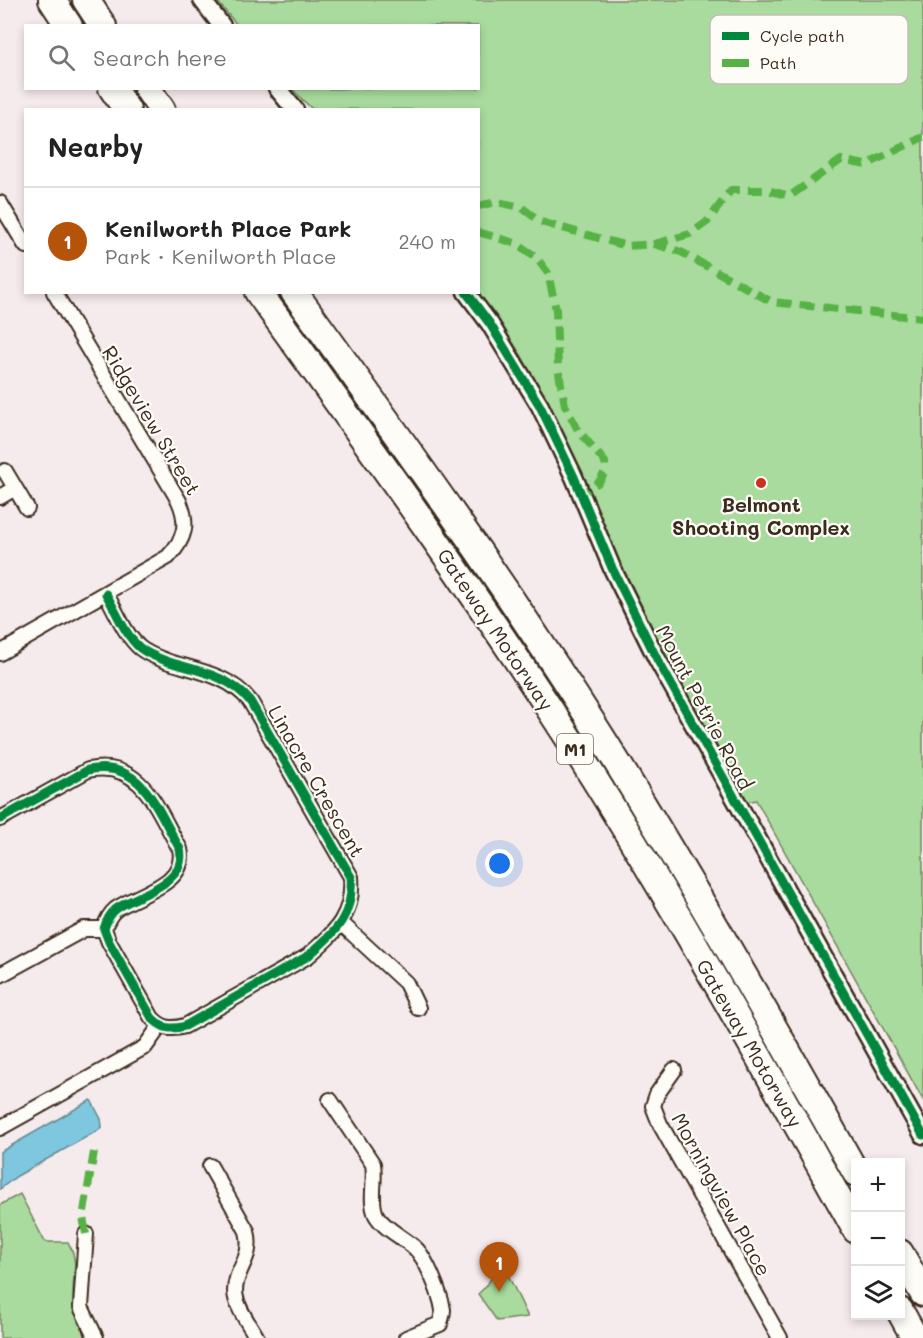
<!DOCTYPE html>
<meta charset="utf-8">
<style>
:root{--surface:#fff;--page:#f2f2f2;--text:#222;--muted:#767676;--line:#e0e0e0;--accent:#b45309}
body{margin:0;font-family:Mali,sans-serif;background:var(--page);color:var(--text)}
.controls{position:absolute;right:18px;bottom:18px;display:grid;overflow:hidden;border-radius:0px;box-shadow:0 3px 9px #0003}
.controls button{width:54px;height:54px;display:grid;place-items:center;padding:0;border:0;border-bottom:2px solid var(--line);background:var(--surface);color:var(--text);font:30px sans-serif}
.you{position:absolute;left:500px;top:864px;width:21px;height:21px;margin:-15px;border:4px solid #fff;border-radius:50%;background:#1a73e8;box-shadow:0 0 0 9px #1a73e833}
.badge{display:grid;place-items:center;width:39px;height:39px;border-radius:50%;background:var(--accent);color:#fff;font-size:20px;font-weight:700}
.pin{position:absolute;translate:-50% -50px;filter:drop-shadow(0 2px 3px #0008)}
.pin::after{content:'';position:absolute;top:32px;width:21px;height:18px;background:inherit;clip-path:polygon(0 0,100% 0,50% 100%)}
.list{margin:0;padding:0;list-style:none}
h2{display:flex;justify-content:space-between;align-items:center;height:78px;margin:0;padding:0 24px;font-size:26px}
h2 small{font-size:20px;font-weight:400;color:var(--muted)}
.list li{display:grid;grid-template-columns:39px 1fr auto;gap:18px;align-items:center;box-sizing:border-box;height:108px;padding:0 24px;border-top:2px solid var(--line)}
.list b{display:block;font-size:22px;white-space:nowrap}
.list p{margin:0;font-size:20px;white-space:nowrap;color:var(--muted)}
.list em{font-size:20px;font-style:normal;color:var(--muted)}
.icon{flex:none;width:33px;height:33px;fill:none;stroke:currentColor;stroke-width:2;stroke-linecap:round;stroke-linejoin:round}
.map{position:relative;flex:none;width:923px;height:1338px;overflow:hidden}
.search{position:absolute;background:var(--surface);box-shadow:0 3px 9px #0003;left:24px;top:24px;width:456px;height:66px;display:flex;align-items:center;gap:15px;box-sizing:border-box;padding:0 21px;border-radius:0px;color:var(--muted);font-size:22px}
.panel{position:absolute;background:var(--surface);box-shadow:0 3px 9px #0003;left:24px;top:108px;width:456px;height:186px;border-radius:0px}
.map>svg:first-child{display:block}
</style>
<div class="map">
<svg width="923" height="1338" viewBox="0 0 923 1338">
<rect width="100%" height="100%" fill="#f6ebec"/>
<filter id="ink" filterUnits="userSpaceOnUse"><feTurbulence type="fractalNoise" baseFrequency=".0167" numOctaves="2"/><feDisplacementMap in="SourceGraphic" scale="12" xChannelSelector="R" yChannelSelector="G"/><feConvolveMatrix kernelMatrix="1 2 1 2 8 2 1 2 1" color-interpolation-filters="sRGB"/></filter>
<g filter="url(#ink)">
<path fill="#a8db9d" stroke="#72825e" stroke-width="1.5" d="M216,0H923V1100L756,800L747,802L630,591L595,512L570,448L521,355L477,293L478,110L312,109L292,89L478,88V26L237,25Z
M20,1194L45,1242H68C80,1263 72,1275 73,1298C73,1311 80,1326 87,1338H0V1205Z
M500,1258L528,1317L497,1321L478,1294C489,1285 496,1271 500,1258Z"/>
<path fill="#7ec7de" stroke="#638891" stroke-width="1.5" d="M91,1100L101,1119L102,1126L99,1130L17,1176L0,1189V1152Z"/>
<g fill="none" stroke-linecap="round" stroke-linejoin="round">
<defs>
<path id="minor" d="M0,203L26,246
M5,471L27,508
M0,497L15,488
M0,653L168,557C185,539 189,524 179,501L54,292
M0,819L88,770C143,759 157,810 180,849C188,884 139,893 116,909C110,914 106,922 104,929L109,942L152,1018C163,1029 171,1030 185,1026L308,956C335,932 354,916 351,877L250,701C230,676 199,671 169,662C159,658 149,655 140,648C125,635 116,611 106,594
M341,923L406,983L418,1008
M0,975L84,929H104
M674,1070L657,1094L653,1106L660,1124L780,1338
M330,1100L373,1164C376,1180 369,1200 376,1215C384,1229 403,1237 415,1248C426,1258 441,1295 443,1310C443,1315 441,1319 440,1324L406,1338
M0,1128L145,1047L160,1026
M210,1166L247,1231C254,1259 235,1268 235,1291C235,1306 250,1325 257,1338
M86,1234L81,1307L96,1338"/>
<path id="tertiary" d="M202,0L222,26
M277,88L295,110
M466,292L490,324L540,406L574,477L612,568L657,659L923,1135"/>
<path id="motorway" d="M52,0L69,26
M86,0L103,26
M112,88L127,110
M147,88L162,110
M258,292C369,445 479,598 580,756C678,911 767,1071 856,1230
M294,292C402,441 509,590 607,746C694,886 775,1029 856,1173
M900,1253L923,1293
M900,1311L915,1338"/>
</defs>
<use href="#minor" stroke="#3b2a1e" stroke-width="18"/>
<use href="#tertiary" stroke="#3b2a1e" stroke-width="21"/>
<use href="#motorway" stroke="#3b2a1e" stroke-width="30"/>
<use href="#minor" stroke="#fdfcf7" stroke-width="14"/>
<use href="#tertiary" stroke="#fdfcf7" stroke-width="16"/>
<use href="#motorway" stroke="#fdfcf7" stroke-width="26"/>
<path stroke="#57b245" stroke-width="8" stroke-dasharray="15 8" stroke-linecap="butt" d="M478,206L497,202L521,207L541,222L627,246L654,244L681,252L772,302L923,318
M478,232L515,243L535,256L548,273L556,310L558,368L565,405L578,430L605,462V472L599,482L581,494
M654,244L690,234L707,222L731,190H767L790,196L841,160L866,165L923,137
M86,1234L83,1217L94,1152"/>
<defs>
<path id="cycleway" d="M466,292L490,324L540,406L574,477L612,568L657,659L923,1135
M0,819L88,770C143,759 157,810 180,849C188,884 139,893 116,909C110,914 106,922 104,929L109,942L152,1018C163,1029 171,1030 185,1026L308,956C335,932 354,916 351,877L250,701C230,676 199,671 169,662C159,658 149,655 140,648C125,635 116,611 106,594"/>
</defs>
<use href="#cycleway" stroke="#fdfcf7" stroke-width="13"/>
<use href="#cycleway" stroke="#00873e" stroke-width="9"/>
</g>
</g>
<circle fill="#c8321e" stroke="#fdfcf7" stroke-width="2" cx="761" cy="483" r="6"/>
<g text-anchor="middle" dominant-baseline="central" stroke-width="4.5" stroke-linejoin="round" paint-order="stroke">
<rect fill="#fdfcf7" stroke="#75695f" stroke-width="1.5" x="557" y="734" width="36" height="30" rx="4.5"/>
<g font-size="18" font-weight="bold" fill="#3b2a1e">
<text x="575" y="749">M1</text>
</g>
<g font-size="20" fill="#3b2a1e" stroke="#fdfcf7">
<text transform="translate(152 420) rotate(59)">Ridgeview Street</text>
<text transform="translate(496 629) rotate(56)">Gateway Motorway</text>
<text transform="translate(705 707) rotate(62)">Mount Petrie Road</text>
<text transform="translate(317 781) rotate(60)">Linacre Crescent</text>
<text transform="translate(750 1043) rotate(60)">Gateway Motorway</text>
<text transform="translate(722 1194) rotate(61)">Morningview Place</text>
</g>
<g font-size="20" font-weight="bold" fill="#3b2a1e" stroke="#fdfcf7">
<text x="761" y="504">Belmont<tspan x="761" dy="23">Shooting Complex</tspan></text>
</g>
</g>
<rect x="710" y="15" width="198" height="69" rx="9" fill="#fdfcf7" stroke="#c3bdb6" stroke-width="1.5"/>
<rect x="722" y="32" width="27" height="8" fill="#00873e"/>
<rect x="722" y="59" width="27" height="8" fill="#57b245"/>
<g font-size="16" fill="#3b2a1e">
<text x="760" y="42">Cycle path</text>
<text x="760" y="69">Path</text>
</g>
</svg>
<div class="controls">
<button>+</button>
<button>−</button>
<button><svg class="icon" aria-label="layers" viewBox="0 0 24 24"><path d="M12 4l9 5-9 5-9-5zM3 14l9 5 9-5"/></svg></button>
</div>
<div class="you"></div>
<div class="pin badge" style="left:499px;top:1292px">1</div>
<div class="search"><svg class="icon" aria-label="search" viewBox="0 0 24 24"><circle cx="10" cy="10" r="6"/><path d="M15 15l6 6"/></svg>Search here</div>
<section class="panel">
<h2>Nearby<small></small></h2>
<ul class="list">
<li><span class="badge">1</span><div><b>Kenilworth Place Park</b><p>Park · Kenilworth Place</p></div><em>240 m</em></li>
</ul>
</section>
</div>
